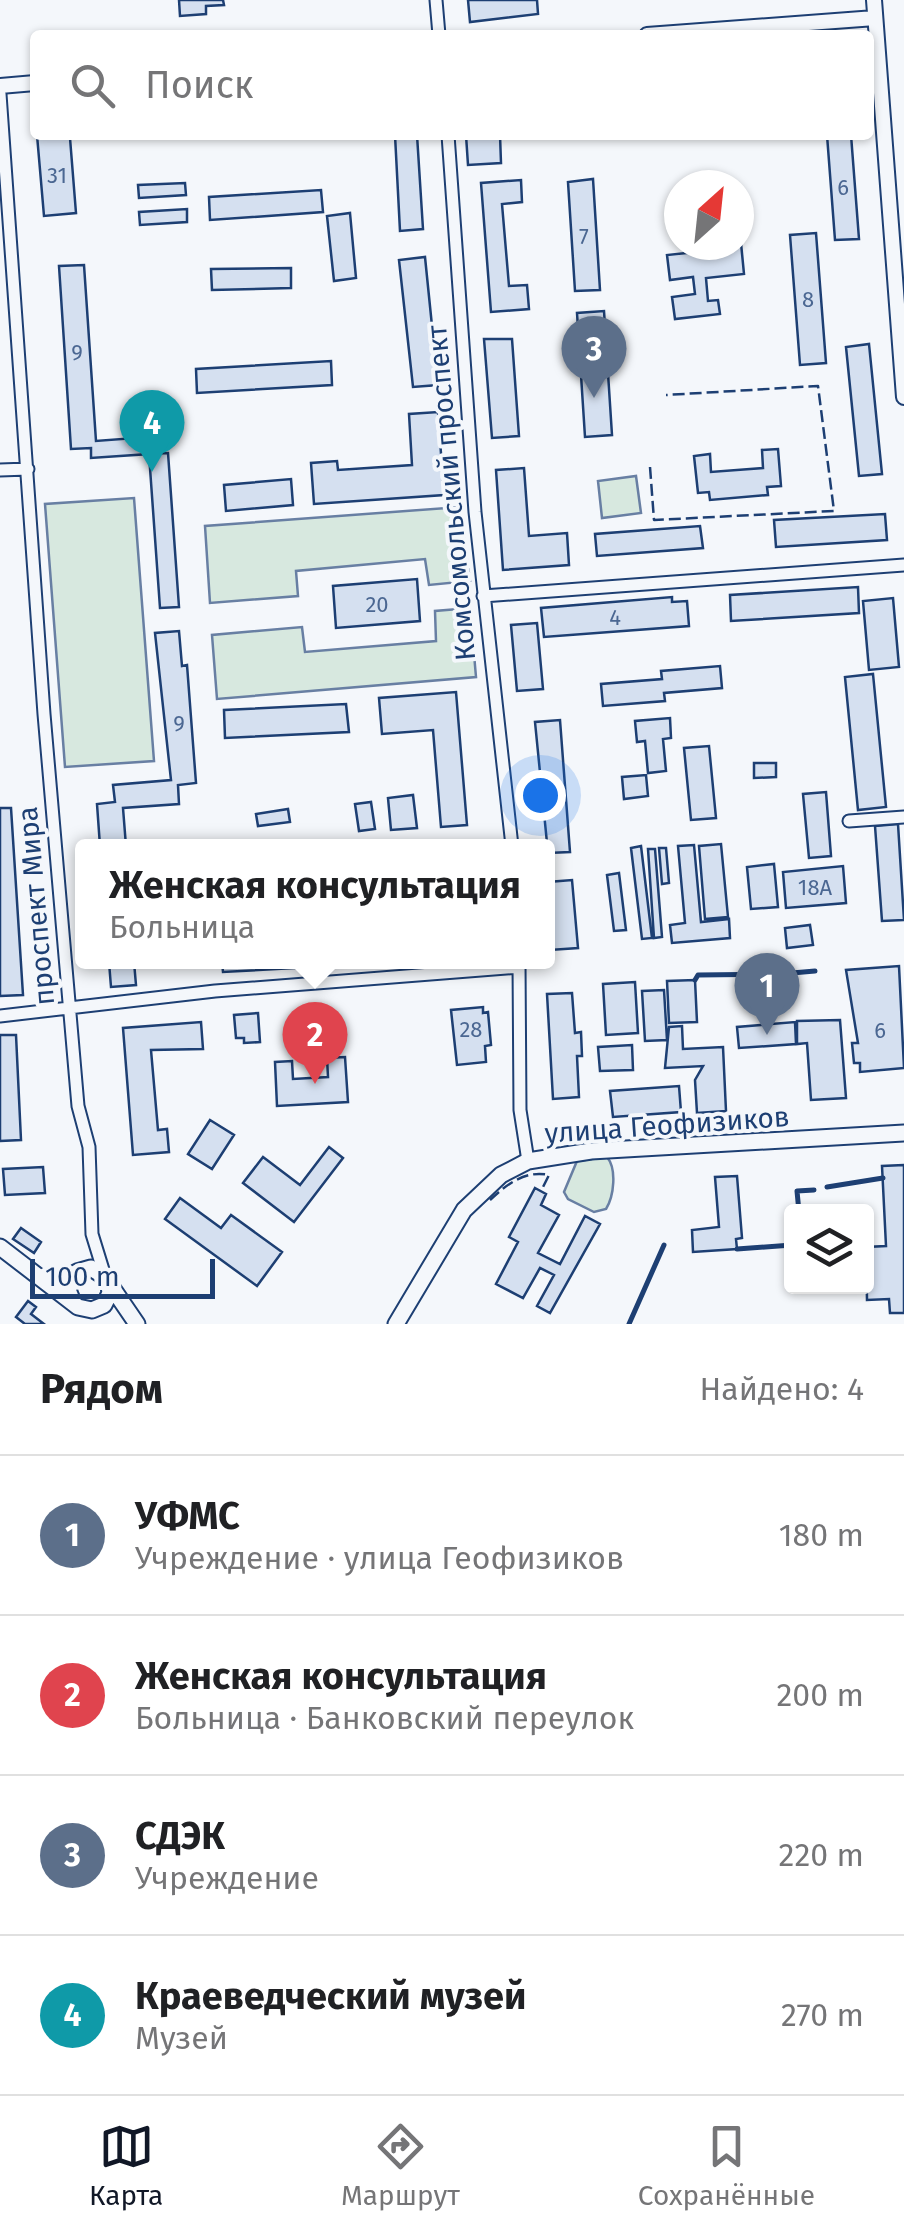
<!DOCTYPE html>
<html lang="ru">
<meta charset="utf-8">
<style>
:root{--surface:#fff;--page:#f2f2f2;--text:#202124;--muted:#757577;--line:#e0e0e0;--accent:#111827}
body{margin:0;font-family:"Fira Sans",sans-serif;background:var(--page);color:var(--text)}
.controls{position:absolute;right:30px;bottom:30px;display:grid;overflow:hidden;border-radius:10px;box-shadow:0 2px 8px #0004}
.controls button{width:90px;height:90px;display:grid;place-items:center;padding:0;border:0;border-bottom:2px solid var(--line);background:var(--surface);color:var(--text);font:50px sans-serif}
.compass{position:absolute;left:664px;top:170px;width:90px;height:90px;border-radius:50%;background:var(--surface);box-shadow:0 2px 8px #0004;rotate:27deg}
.scale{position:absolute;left:30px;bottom:25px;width:185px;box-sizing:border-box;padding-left:10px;border:5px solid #1d3f73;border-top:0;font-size:28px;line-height:35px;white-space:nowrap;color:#1d3f73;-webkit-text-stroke:8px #f4f7fb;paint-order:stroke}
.you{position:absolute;left:540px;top:795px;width:35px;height:35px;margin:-25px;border:8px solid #fff;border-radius:50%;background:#1a73e8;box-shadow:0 0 0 15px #1a73e833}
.badge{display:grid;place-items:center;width:65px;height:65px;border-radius:50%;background:var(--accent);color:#fff;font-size:32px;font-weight:700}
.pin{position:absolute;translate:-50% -82px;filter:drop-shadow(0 2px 5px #0008)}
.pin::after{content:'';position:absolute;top:52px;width:35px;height:30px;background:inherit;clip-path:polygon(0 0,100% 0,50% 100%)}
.popup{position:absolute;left:75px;top:839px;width:480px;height:130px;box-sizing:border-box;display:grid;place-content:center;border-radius:10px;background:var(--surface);filter:drop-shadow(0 2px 8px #0005);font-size:32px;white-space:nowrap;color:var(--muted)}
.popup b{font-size:38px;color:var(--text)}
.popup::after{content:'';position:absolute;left:50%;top:100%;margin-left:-20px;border:20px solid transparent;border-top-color:var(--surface)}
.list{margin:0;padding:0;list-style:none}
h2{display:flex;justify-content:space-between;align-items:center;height:130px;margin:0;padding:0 40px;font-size:42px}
h2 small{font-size:32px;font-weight:400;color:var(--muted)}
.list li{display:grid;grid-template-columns:65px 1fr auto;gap:30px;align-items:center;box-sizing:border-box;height:160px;padding:0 40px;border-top:2px solid var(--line)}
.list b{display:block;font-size:38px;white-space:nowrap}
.list p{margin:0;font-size:32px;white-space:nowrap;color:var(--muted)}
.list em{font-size:32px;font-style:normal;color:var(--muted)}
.icon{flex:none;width:55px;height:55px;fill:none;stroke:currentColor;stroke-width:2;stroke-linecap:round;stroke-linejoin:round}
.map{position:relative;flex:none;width:904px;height:1324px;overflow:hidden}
.search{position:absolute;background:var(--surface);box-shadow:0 2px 8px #0004;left:30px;right:30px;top:30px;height:110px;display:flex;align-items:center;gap:25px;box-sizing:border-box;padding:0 35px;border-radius:10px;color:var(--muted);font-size:38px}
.sheet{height:770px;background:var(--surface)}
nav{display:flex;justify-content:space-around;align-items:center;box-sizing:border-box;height:140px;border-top:2px solid var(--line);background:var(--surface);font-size:28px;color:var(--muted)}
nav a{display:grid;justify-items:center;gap:5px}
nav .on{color:var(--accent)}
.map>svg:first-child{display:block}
</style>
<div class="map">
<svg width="904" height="1324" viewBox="0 0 904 1324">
<rect width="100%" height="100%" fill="#f4f7fb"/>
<path fill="#d7e8df" stroke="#687fa3" stroke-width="2.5" d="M636,476L641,513L602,518L598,481Z
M134,498L154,761L65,767L45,504Z
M460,507L470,581L429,585L425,559L296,571L298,596L210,603L205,526Z
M470,608L476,677L217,699L212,635L302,627L305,652L436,641L435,611Z
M607,1157C617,1169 614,1196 606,1209L594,1212L568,1199L564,1192L577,1161Z"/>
<path fill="#d5e0f0" stroke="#1d3f73" stroke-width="2.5" d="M179,0H223L224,5L206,6V14L180,16Z
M468,0H537L538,14L470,22Z
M37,135H104L70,138L76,213L44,216Z
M395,135H417L423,229L400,231Z
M466,135H500L501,163L468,165Z
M827,135H851L859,239L835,240Z
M593,179L600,290L575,291L568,182Z
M521,180L522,202L502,204L509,286L527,285L529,309L491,312L481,183Z
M185,183L186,195L139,198L138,185Z
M321,190L323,212L210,220L209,197Z
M187,209V222L140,225L139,212Z
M350,213L356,278L334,281L327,216Z
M816,233L826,363L800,365L790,235Z
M741,243L744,274L706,278L708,301L718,300L720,314L675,319L672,297L695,294L693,277L670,280L667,255L705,251V245Z
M425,257L438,385L413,387L399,260Z
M84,265L96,441L148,437L149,454L91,458V448L71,449L59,266Z
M291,268V288L212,290L211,269Z
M604,311L612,435L585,437L577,313Z
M484,339H512L519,436L492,438Z
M869,344L882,474L859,476L846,347Z
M331,361L332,385L197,393L196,369Z
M438,412L444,495L314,504L311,463L337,461L338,470L412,465L409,414Z
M778,449L781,486L767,487L768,495L710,500L709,492L698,493L694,456L710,454L711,472L763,468L762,450Z
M168,453L179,607L160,608L149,454Z
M524,468L529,536L567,533L569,565L503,570L496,470Z
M291,479L293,505L226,511L224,485Z
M885,514L887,540L776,547L774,520Z
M700,526L703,548L597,556L595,534Z
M417,579L420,621L336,628L333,586Z
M858,587L859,613L731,621L730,595Z
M672,597V602L687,601L689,626L544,637L541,608Z
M893,598L899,667L869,670L863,601Z
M537,623L543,689L517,691L511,625Z
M179,631L182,666L187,665L196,783L178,785L179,804L123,808L126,846H100L97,804L115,802L113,785L171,780L155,633Z
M720,666L722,688L664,693L665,701L603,706L601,684L662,679L661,671Z
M873,674L886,807L858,810L845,677Z
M456,692L467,825L441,827L433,730L382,734L379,698Z
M346,704L349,732L225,738L224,710Z
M670,718L671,738L663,739L666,771L648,773L645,741L637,742L635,721Z
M560,720L570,852L548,853L535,722Z
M709,746L716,818L691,820L684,748Z
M754,763H776V777L754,778Z
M646,775L648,796L624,799L622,777Z
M826,792L831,856L809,858L803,794Z
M413,795L417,828L391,830L388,798Z
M371,802L375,829L359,831L355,804Z
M0,808H11L23,995L0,996Z
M288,809L290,822L258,826L256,814Z
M898,824L904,920L882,921L875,826Z
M721,844L728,917L705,919L699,846Z
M694,845L701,922L729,919L730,938L672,943L670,925L685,923L678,846Z
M641,846L652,938L642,939L631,848Z
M659,848H666L669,883L662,884Z
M648,849H655L662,937L654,938Z
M774,864L778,907L751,909L747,867Z
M843,866L846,903L786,908L783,872Z
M619,873L626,930L614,931L607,875Z
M572,880L578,948L550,950L548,882Z
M810,925L813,945L787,948L785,928Z
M109,962H134L136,985L111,987Z
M222,962H366V964L223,972Z
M899,966L904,1068L860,1072V1063H854L852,1043H858L846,970Z
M792,973L793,997L775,998L774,974Z
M695,980L697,1022L669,1023L667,981Z
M635,982L638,1033L606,1035L603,984Z
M664,990L667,1040L645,1041L642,991Z
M572,993L575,1033L581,1032L582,1056H577L579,1097L553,1099L547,994Z
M483,1007V1013L488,1012L491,1045L485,1046L486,1062L457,1065L451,1010Z
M258,1013L260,1042L244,1043V1038H236L234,1015Z
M840,1020L846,1098L811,1100L807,1043L797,1044V1021Z
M201,1022L203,1049L151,1050L158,1130L167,1129L169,1152L133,1155L123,1028Z
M795,1022L796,1044L739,1048L737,1027Z
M682,1026L683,1049L723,1047L726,1111L697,1113L695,1080L703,1066L665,1068L669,1027Z
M0,1035H16L21,1140L0,1141Z
M632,1045L633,1070L600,1071L598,1047Z
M345,1057L348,1102L277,1106L275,1062L292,1061L293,1079L328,1077L327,1058Z
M679,1086L681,1112L613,1117L610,1091Z
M210,1120L234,1135L212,1169L188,1154Z
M329,1147L343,1158L294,1222L243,1183L263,1157L300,1185Z
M904,1165V1313H890L889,1299L867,1300L866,1247L886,1246L882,1166Z
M43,1167L45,1193L5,1195L3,1169Z
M737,1176L742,1238L736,1239L737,1249L693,1252L692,1230L719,1227L715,1177Z
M535,1188L546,1194L541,1205L559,1215L538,1253L560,1264L585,1216L600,1224L550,1313L537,1306L554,1275L540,1268L523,1298L496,1284L518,1242L509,1237Z
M180,1198L221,1228L231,1215L282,1252L257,1286L165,1219Z
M21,1228L41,1242L34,1253L13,1239Z
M28,1301L36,1307L31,1314L44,1324H25L16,1317Z"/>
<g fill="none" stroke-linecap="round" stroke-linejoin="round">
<defs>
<path id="minor" d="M436,0L439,35
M0,94L44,714L78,1106L89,1147L92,1234L104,1273
M448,135L475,512L512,846
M0,470L28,469
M483,596L904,565
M849,821L904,817
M519,962L520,1110L528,1161
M0,1016L215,991L519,967"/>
<path id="tertiary" d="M874,0L904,397
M647,35L875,18
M0,86L35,83"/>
<path id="secondary" d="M0,1247L78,1307L92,1310L104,1305L110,1293L108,1279L91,1268L77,1272L68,1290L73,1302
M111,1286L137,1324
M396,1324L464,1210L501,1175L528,1161L591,1151L904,1133"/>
</defs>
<use href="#minor" stroke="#1d3f73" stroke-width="15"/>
<use href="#tertiary" stroke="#1d3f73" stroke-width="18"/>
<use href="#secondary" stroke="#1d3f73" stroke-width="19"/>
<use href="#minor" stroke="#f4f7fb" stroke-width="11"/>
<use href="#tertiary" stroke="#f4f7fb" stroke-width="14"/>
<use href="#secondary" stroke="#f4f7fb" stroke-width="15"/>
<path stroke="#1d3f73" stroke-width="2.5" stroke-dasharray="12 5" stroke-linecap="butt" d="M650,467L654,520L834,511L818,386L666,395
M490,1200C507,1184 525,1170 549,1175L543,1187"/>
<path stroke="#1d3f73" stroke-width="5" d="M792,973L815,971
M695,980L698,975L774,974
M827,1187L883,1178
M799,1212L797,1191L814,1190
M737,1249L792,1245
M629,1324L664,1245"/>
</g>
<g text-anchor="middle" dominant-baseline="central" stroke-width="8" stroke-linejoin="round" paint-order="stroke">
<g font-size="22" fill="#4b6792">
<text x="57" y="175">31</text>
<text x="843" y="187">6</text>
<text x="584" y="236">7</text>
<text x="808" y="299">8</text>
<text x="77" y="352">9</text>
<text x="377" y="604">20</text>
<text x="615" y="617">4</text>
<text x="179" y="723">9</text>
<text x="815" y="887">18А</text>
<text x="471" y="1029">28</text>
<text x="880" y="1030">6</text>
</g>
<g font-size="28" fill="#1d3f73" stroke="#f4f7fb">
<text transform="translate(451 493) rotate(-95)">Комсомольский проспект</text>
<text transform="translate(36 906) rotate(-95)">проспект Мира</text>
<text transform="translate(667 1125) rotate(-4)">улица Геофизиков</text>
</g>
</g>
</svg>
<div class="controls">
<button><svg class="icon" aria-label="layers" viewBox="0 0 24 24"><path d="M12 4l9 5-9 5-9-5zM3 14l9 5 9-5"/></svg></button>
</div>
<svg class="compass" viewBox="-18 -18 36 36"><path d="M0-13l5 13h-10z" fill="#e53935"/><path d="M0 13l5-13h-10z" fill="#757577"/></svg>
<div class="scale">100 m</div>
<div class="you"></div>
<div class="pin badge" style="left:767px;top:1035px;background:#5c6f8a">1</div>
<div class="pin badge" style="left:315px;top:1084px;background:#e0444e">2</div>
<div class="popup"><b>Женская консультация</b>Больница</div>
<div class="pin badge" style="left:594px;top:398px;background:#5c6f8a">3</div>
<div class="pin badge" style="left:152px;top:472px;background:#0f9aa8">4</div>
<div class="search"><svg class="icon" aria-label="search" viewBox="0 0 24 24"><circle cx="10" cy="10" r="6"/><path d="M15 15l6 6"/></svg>Поиск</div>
</div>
<section class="sheet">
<h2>Рядом<small>Найдено: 4</small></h2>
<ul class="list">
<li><span class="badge" style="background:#5c6f8a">1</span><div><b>УФМС</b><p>Учреждение · улица Геофизиков</p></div><em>180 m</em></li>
<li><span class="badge" style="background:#e0444e">2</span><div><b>Женская консультация</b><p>Больница · Банковский переулок</p></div><em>200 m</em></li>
<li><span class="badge" style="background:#5c6f8a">3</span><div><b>СДЭК</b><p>Учреждение</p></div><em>220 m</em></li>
<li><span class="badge" style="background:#0f9aa8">4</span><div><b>Краеведческий музей</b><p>Музей</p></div><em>270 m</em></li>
</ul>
</section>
<nav>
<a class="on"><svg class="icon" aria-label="map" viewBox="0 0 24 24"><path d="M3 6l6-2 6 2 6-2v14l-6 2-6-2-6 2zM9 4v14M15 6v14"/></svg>Карта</a>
<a><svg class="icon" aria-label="directions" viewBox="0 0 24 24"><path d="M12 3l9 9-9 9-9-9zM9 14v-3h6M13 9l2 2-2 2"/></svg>Маршрут</a>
<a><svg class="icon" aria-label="saved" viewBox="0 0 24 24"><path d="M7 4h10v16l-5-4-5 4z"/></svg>Сохранённые</a>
</nav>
